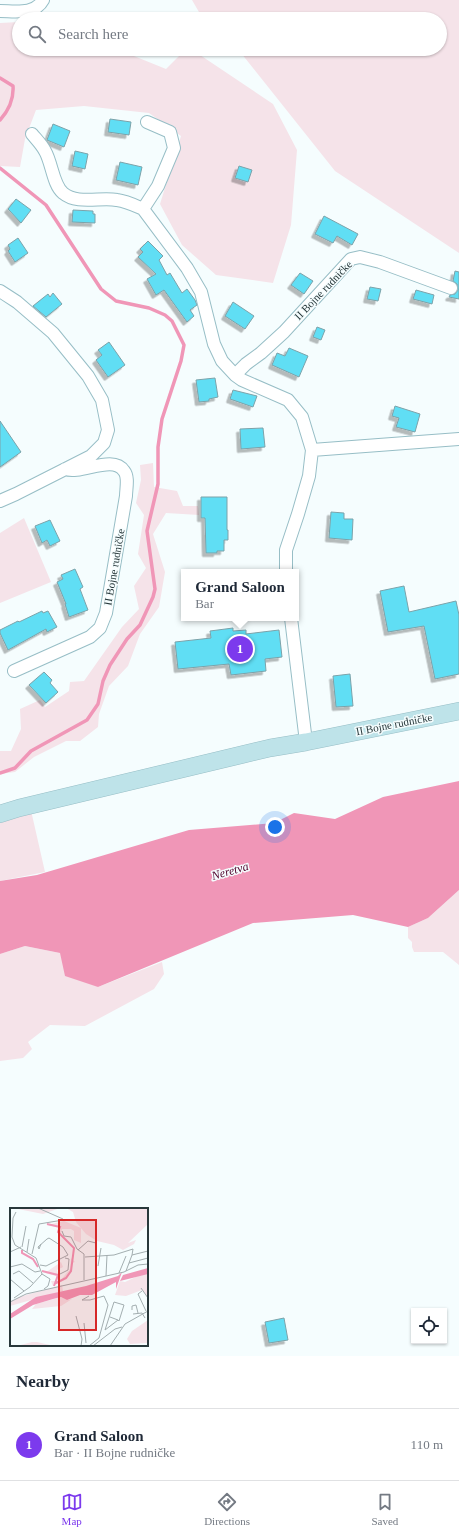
<!DOCTYPE html>
<meta charset="utf-8">
<style>
:root{--surface:#fff;--page:#f6f6f7;--text:#1f2937;--muted:#747a83;--line:#e0e1e3;--accent:#7c3aed}
body{margin:0;font-family:"Times New Roman",serif;background:var(--page);color:var(--text)}
.controls{position:absolute;right:12px;bottom:12px;display:grid;overflow:hidden;border-radius:0px;box-shadow:0 1px 3px #0004}
.controls button{width:36px;height:36px;display:grid;place-items:center;padding:0;border:0;border-bottom:1px solid var(--line);background:var(--surface);color:var(--text);font:20px sans-serif}
.you{position:absolute;left:275px;top:827px;width:14px;height:14px;margin:-10px;border:3px solid #fff;border-radius:50%;background:#1a73e8;box-shadow:0 0 0 6px #1a73e833}
.badge{display:grid;place-items:center;width:26px;height:26px;border-radius:50%;background:var(--accent);color:#fff;font-size:13px;font-weight:700}
.pin{position:absolute;translate:-50% -50%;border:2px solid #fff;box-shadow:0 1px 4px #0006}
.popup{position:absolute;left:181px;top:569px;width:118px;height:52px;box-sizing:border-box;display:grid;place-content:center;border-radius:0px;background:var(--surface);filter:drop-shadow(0 1px 3px #0005);font-size:13px;white-space:nowrap;color:var(--muted)}
.popup b{font-size:15px;color:var(--text)}
.popup::after{content:'';position:absolute;left:50%;top:100%;margin-left:-8px;border:8px solid transparent;border-top-color:var(--surface)}
.list{margin:0;padding:0;list-style:none}
h2{display:flex;justify-content:space-between;align-items:center;height:52px;margin:0;padding:0 16px;font-size:17px}
h2 small{font-size:13px;font-weight:400;color:var(--muted)}
.list li{display:grid;grid-template-columns:26px 1fr auto;gap:12px;align-items:center;box-sizing:border-box;height:72px;padding:0 16px;border-top:1px solid var(--line)}
.list b{display:block;font-size:15px;white-space:nowrap}
.list p{margin:0;font-size:13px;white-space:nowrap;color:var(--muted)}
.list em{font-size:13px;font-style:normal;color:var(--muted)}
.icon{flex:none;width:22px;height:22px;fill:none;stroke:currentColor;stroke-width:2;stroke-linecap:round;stroke-linejoin:round}
.map{position:relative;flex:none;width:459px;height:1356px;overflow:hidden}
.search{position:absolute;background:var(--surface);box-shadow:0 1px 3px #0004;left:12px;right:12px;top:12px;height:44px;display:flex;align-items:center;gap:10px;box-sizing:border-box;padding:0 14px;border-radius:22px;color:var(--muted);font-size:15px}
.sheet{height:124px;background:var(--surface)}
nav{display:flex;justify-content:space-around;align-items:center;box-sizing:border-box;height:56px;border-top:1px solid var(--line);background:var(--surface);font-size:11px;color:var(--muted)}
nav a{display:grid;justify-items:center;gap:2px}
nav .on{color:var(--accent)}
.map>svg:first-child{display:block}
</style>
<div class="map">
<svg width="459" height="1356" viewBox="0 0 459 1356">
<defs>
<filter id="shadow"><feDropShadow dx="-3.5" dy="3.5" stdDeviation="0" flood-color="#0004"/></filter>
</defs>
<rect width="100%" height="100%" fill="#f5fdfe"/>
<path fill="#f5e3e9" d="M192,0H459V253L335,171L241,53L236,49H440V19H203Z
M19,22V49H127L129,54L166,69L180,55H200L273,104L297,150L291,225L273,283L216,275L182,245L160,204L181,136L149,113L84,106L36,110L25,139L20,167L0,166V23Z
M153,463L154,487L177,491L183,506H198L199,515L166,513L153,534L165,572L159,607L140,634L128,666L109,686L99,714L98,727L80,741H66L34,757L15,772L0,774V751H11L21,729L20,709L40,700L45,707L69,691L70,682L84,681L122,627L139,609L134,586L146,568L138,554L144,515L136,503L141,480L140,465Z
M24,518L51,582L0,603V533Z
M30,806L45,872L0,881V814Z
M459,890V965L443,952H414L412,947V942L408,938V927L428,918Z
M25,946L60,953L98,987L162,962L164,974L154,989L85,1026L50,1025L28,1042L32,1049L23,1058L0,1061V954Z"/>
<path fill="#f096b7" d="M459,781V890L428,918L408,927L353,915L253,923L98,987L65,976L60,953L25,946L0,954V881L37,875L189,830L274,823L294,813L335,819L383,797Z"/>
<g fill="none" stroke-linecap="round" stroke-linejoin="round">
<path stroke="#f096b7" stroke-width="3.5" d="M0,78L13,86C14,100 9,110 0,120
M0,168L46,205L101,289L116,301L149,308L165,315L172,321L184,345L181,361L162,419L158,447V484L147,531L155,589L153,597L140,625L127,639L110,665L103,681L98,704L87,720L31,751L15,768L0,773"/>
</g>
<path fill="#61def4" stroke="#7ca2a9" filter="url(#shadow)" d="M110,119L131,122L129,135L108,132Z
M53,124L70,131L64,147L47,140Z
M75,151L88,154L85,169L72,166Z
M120,162L142,167L138,185L116,180Z
M239,166L252,170L248,182L235,178Z
M16,199L31,210L21,223L8,209Z
M73,210L93,211V214H95V223L72,222Z
M324,216L358,234L352,245L337,236L333,243L315,234Z
M18,238L28,253L15,262L8,251L10,249L8,245Z
M148,241L163,256L159,260L167,275L170,273L182,293L187,289L195,300L197,305L190,310L194,316L187,322L164,290L156,295L147,279L156,274L138,257L143,252L140,249Z
M455,271L459,272V299L449,297L450,295L455,294L458,290L457,284L453,281Z
M300,273L313,281L304,294L291,285Z
M370,287L381,289L378,301L367,299Z
M416,290L434,295L432,304L413,299Z
M53,293L62,304L46,317L33,306L48,294L50,297Z
M233,302L254,316L245,329L225,316Z
M317,327L325,330L321,340L313,337Z
M109,342L125,365L108,377L96,360L102,355L98,350Z
M289,348L308,356L299,377L272,365L277,353L285,356Z
M215,378L218,397L209,399V401L199,402L196,380Z
M233,390L257,396L253,407L230,399Z
M395,406L420,414L415,432L396,427L399,418L392,416Z
M0,421L21,452L0,467Z
M263,428L265,447L241,449L240,429Z
M201,497H227V530H228V540H224V551H217V553H206L205,518H201Z
M331,512L344,513V519H353L352,540L329,538Z
M50,520L60,541L50,546L47,540L42,543L35,526Z
M75,569L83,587L80,589L88,610L69,617L65,604H66L57,582L63,579L61,575Z
M404,586L409,612L456,601L459,615V674L435,679L424,626L388,632L380,591Z
M42,611L43,613L48,611L57,627L47,632L46,629L8,650L0,633V630L18,621L19,622Z
M233,628V631L246,630V634L279,630L282,657L265,659L266,671L231,675L229,664L178,669L175,642L211,638L210,631Z
M44,672L52,680L50,683L58,692L46,703L29,685Z
M350,674L353,706L336,707L333,676Z
M284,1318L288,1340L269,1343L265,1322Z"/>
<g fill="none" stroke-linecap="round" stroke-linejoin="round">
<defs>
<path id="street" d="M0,11C15,11 35,15 43,0
M32,134C37,140 42,145 45,151C52,163 53,185 63,193C77,205 100,197 117,200C126,201 134,205 143,209L187,268L201,292L214,344L222,361L235,375L242,380L288,400L302,417L312,450L309,476L298,514L286,550V572
M143,209L158,186L174,148L170,132L147,122
M0,291L17,302L53,333L88,376L102,400L108,430L104,443L91,456L16,494L0,501
M235,375L246,364L261,353L284,332L351,259L360,257L380,262L451,288
M312,450L459,439
M291,618L306,742
M14,671L90,637L100,628L106,613L126,496C126,489 129,477 124,471C113,454 81,475 65,469"/>
<path id="secondary" d="M0,814L19,808L270,748L306,742L459,711"/>
</defs>
<use href="#street" stroke="#97bec6" stroke-width="14"/>
<use href="#secondary" stroke="#97bec6" stroke-width="18"/>
<use href="#street" stroke="#fff" stroke-width="12"/>
<use href="#secondary" stroke="#bee3e9" stroke-width="17"/>
</g>
<g text-anchor="middle" dominant-baseline="central" stroke-width="3" stroke-linejoin="round" paint-order="stroke">
<g font-size="11" fill="#28383b" stroke="#f5fdfe">
<text transform="translate(323 290) rotate(-46)">II Bojne rudničke</text>
<text transform="translate(114 567) rotate(-80)">II Bojne rudničke</text>
<text transform="translate(394 724) rotate(-11)">II Bojne rudničke</text>
</g>
<g font-size="12" font-style="italic" fill="#51012b" stroke="#f5fdfe">
<text transform="translate(230 871) rotate(-16)">Neretva</text>
</g>
</g>
<g transform="translate(10 1208)">
<rect width="138" height="138" fill="#f5fdfe"/>
<path d="M3,0H50L33,6ZM56,0H138V16L118,35L126,32L124,36L113,42L104,37L87,33L76,26L66,14L63,4ZM54,13L71,20V35L64,32V23L61,21H52L51,26L47,25L48,19L37,17ZM61,50L65,54L62,55V61L57,71L43,78L41,73H46V68L35,65L51,54L53,59L47,62L50,73L60,61ZM132,66H138V90L132,82L116,88L105,87L110,73L115,74ZM52,77L53,83L0,98V94L9,89ZM51,89L57,92L62,91L51,98L22,101L26,96ZM138,112V135L120,136L117,131L122,123ZM22,134H27L44,138H7Z" fill="#f5e3e9"/>
<path d="M138,60V66L110,73L113,67ZM112,64L106,81V74L82,87H70L57,92L51,89L43,91L23,97L0,111V106L26,89L76,78L108,68Z" fill="#f096b7"/>
<path fill="none" stroke="#f096b7" stroke-width="2" d="M37,16L50,19L48,24L64,40L61,63L56,70L46,75M12,42V45L23,51L28,59M32,63L48,67L44,78"/>
<path fill="none" stroke="#a3aeb0" stroke-width="1" d="M28,0L53,11M6,4L3,10L2,29L5,37L26,50L32,66L40,71L38,78L34,81M52,23L54,28L61,29L67,41L74,46V72M12,39L16,18M68,42L78,33L86,35M0,44L11,39M17,44L19,31M22,46L29,16L53,12M75,49L104,47L123,41L122,47M119,55L138,50M30,57L36,58L58,47L53,39L39,30L37,31L28,39L29,41L31,36M88,58L91,40M0,59L12,56L25,64L30,63M116,63L122,47L138,43M109,65L116,48M3,66L9,63L23,75M50,66L58,62L59,51L55,50M96,68L97,47M0,71L14,83M131,80L138,90M132,83L128,86L136,103M4,90L20,79L32,66M0,94L16,86L114,64L128,57L138,56M122,102V98L126,97L128,105M123,106L132,105L135,110M66,108L72,131L71,138M100,109L108,112L109,113L114,97L104,94L95,122L108,112M74,115L76,135M79,138L89,130L98,97L94,88L80,92H72L79,88M83,138L105,121L112,119M100,138L115,116L138,103"/>
<path fill="#d62828" fill-opacity="0.15" stroke="#d62828" stroke-width="2" d="M49,12H86V122H49Z"/>
<rect width="138" height="138" fill="none" stroke="#28383b" stroke-width="2"/>
</g>
</svg>
<div class="controls">
<button><svg class="icon" aria-label="locate" viewBox="0 0 24 24"><circle cx="12" cy="12" r="6"/><path d="M12 2v4M12 18v4M2 12h4M18 12h4"/></svg></button>
</div>
<div class="you"></div>
<div class="pin badge" style="left:240px;top:649px">1</div>
<div class="popup"><b>Grand Saloon</b>Bar</div>
<div class="search"><svg class="icon" aria-label="search" viewBox="0 0 24 24"><circle cx="10" cy="10" r="6"/><path d="M15 15l6 6"/></svg>Search here</div>
</div>
<section class="sheet">
<h2>Nearby<small></small></h2>
<ul class="list">
<li><span class="badge">1</span><div><b>Grand Saloon</b><p>Bar · II Bojne rudničke</p></div><em>110 m</em></li>
</ul>
</section>
<nav>
<a class="on"><svg class="icon" aria-label="map" viewBox="0 0 24 24"><path d="M3 6l6-2 6 2 6-2v14l-6 2-6-2-6 2zM9 4v14M15 6v14"/></svg>Map</a>
<a><svg class="icon" aria-label="directions" viewBox="0 0 24 24"><path d="M12 3l9 9-9 9-9-9zM9 14v-3h6M13 9l2 2-2 2"/></svg>Directions</a>
<a><svg class="icon" aria-label="saved" viewBox="0 0 24 24"><path d="M7 4h10v16l-5-4-5 4z"/></svg>Saved</a>
</nav>
